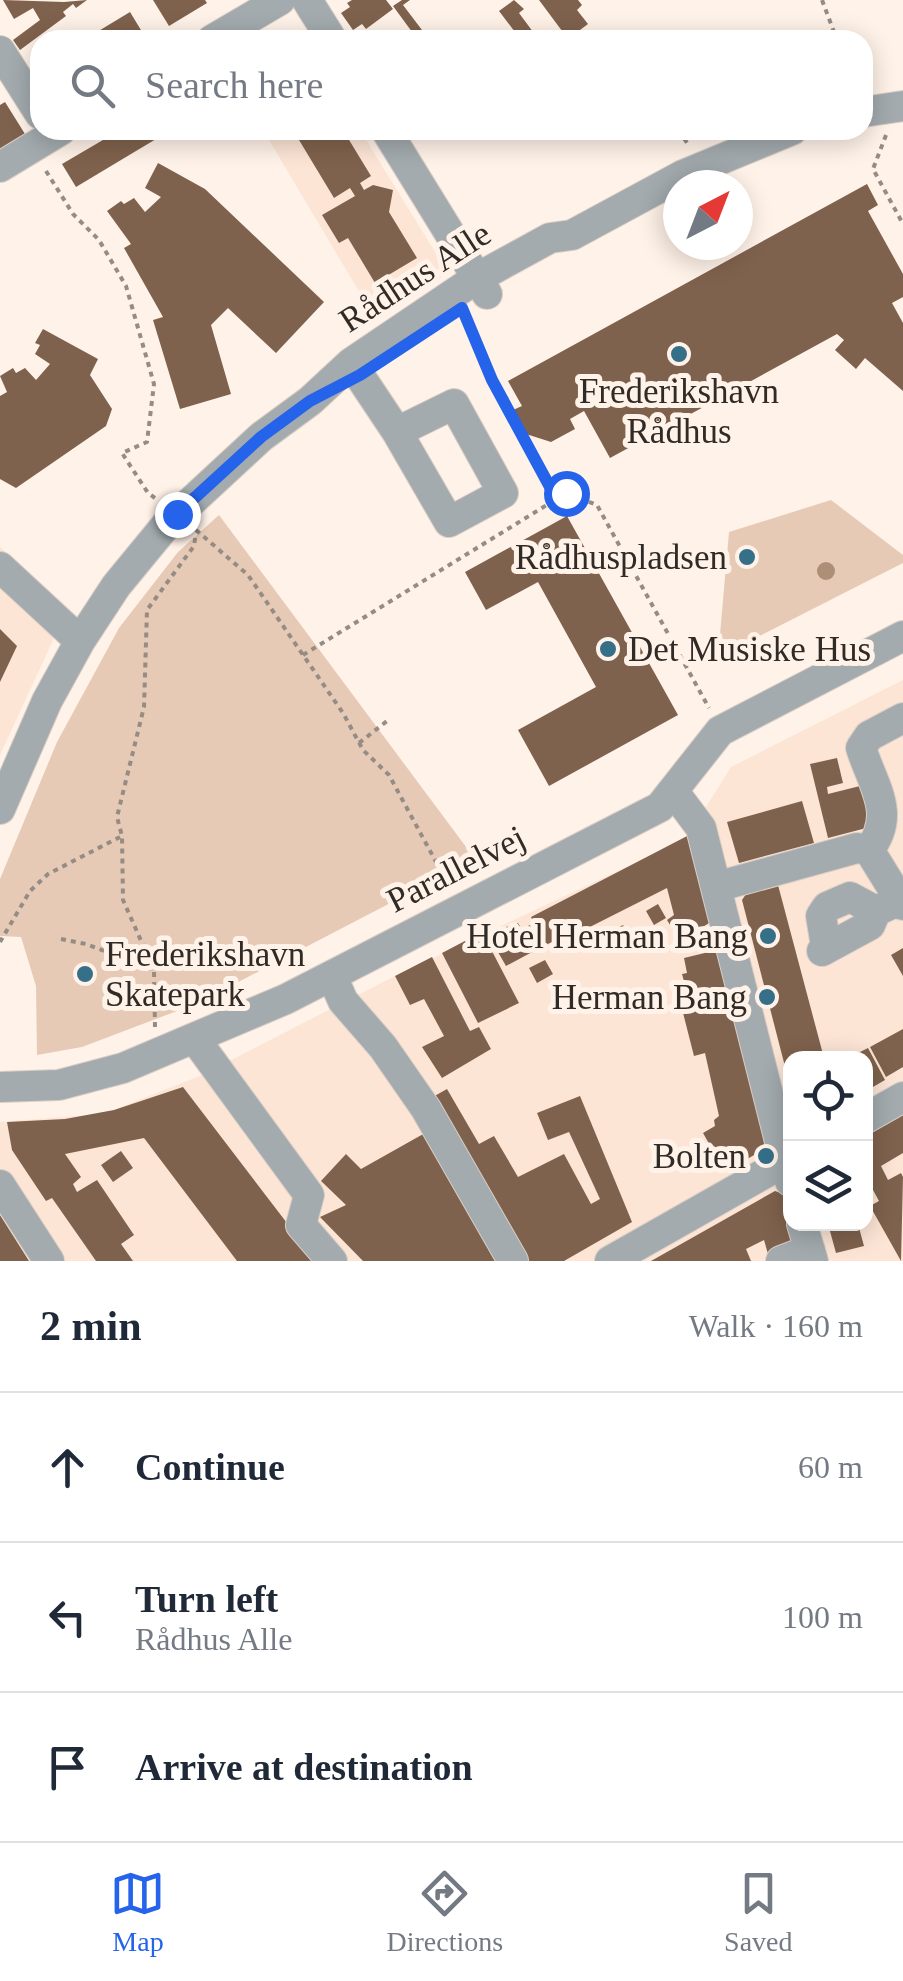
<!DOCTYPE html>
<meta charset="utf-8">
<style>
:root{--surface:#fff;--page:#f2f2f3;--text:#1f2937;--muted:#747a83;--line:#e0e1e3;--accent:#2563eb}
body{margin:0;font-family:"Times New Roman",serif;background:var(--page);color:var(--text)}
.controls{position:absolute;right:30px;bottom:30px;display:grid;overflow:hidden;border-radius:20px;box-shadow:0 5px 25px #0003}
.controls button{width:90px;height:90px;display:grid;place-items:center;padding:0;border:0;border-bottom:2px solid var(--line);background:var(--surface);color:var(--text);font:50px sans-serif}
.compass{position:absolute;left:663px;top:170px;width:90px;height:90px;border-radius:50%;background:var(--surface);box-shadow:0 5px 25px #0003;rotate:42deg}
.stop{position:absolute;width:30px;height:30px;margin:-22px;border:8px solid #2563eb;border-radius:50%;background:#fff}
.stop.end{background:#2563eb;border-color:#fff;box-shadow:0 2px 10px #0008}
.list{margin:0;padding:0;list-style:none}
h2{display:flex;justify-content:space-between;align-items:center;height:130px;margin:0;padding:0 40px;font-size:42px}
h2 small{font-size:32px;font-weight:400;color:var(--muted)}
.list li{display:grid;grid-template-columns:65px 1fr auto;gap:30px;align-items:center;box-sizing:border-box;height:150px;padding:0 40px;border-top:2px solid var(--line)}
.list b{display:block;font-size:38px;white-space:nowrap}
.list p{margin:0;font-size:32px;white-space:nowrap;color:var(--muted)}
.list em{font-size:32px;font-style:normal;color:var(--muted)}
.icon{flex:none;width:55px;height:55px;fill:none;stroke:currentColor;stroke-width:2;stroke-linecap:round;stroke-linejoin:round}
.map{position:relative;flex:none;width:903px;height:1261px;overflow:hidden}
.search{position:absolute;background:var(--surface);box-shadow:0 5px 25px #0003;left:30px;right:30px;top:30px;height:110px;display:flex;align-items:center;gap:25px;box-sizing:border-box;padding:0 35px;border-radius:30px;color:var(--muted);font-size:38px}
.sheet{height:580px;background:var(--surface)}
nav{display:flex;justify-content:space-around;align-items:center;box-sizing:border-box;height:140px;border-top:2px solid var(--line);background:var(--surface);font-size:28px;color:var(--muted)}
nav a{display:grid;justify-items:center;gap:5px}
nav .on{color:var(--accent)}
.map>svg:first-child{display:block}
</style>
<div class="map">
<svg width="903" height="1261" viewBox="0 0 903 1261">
<rect width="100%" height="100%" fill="#fff2e8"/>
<path fill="#fce5d5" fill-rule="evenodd" d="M263,130H360L448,273L376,320Z
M0,547L66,612L0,755Z
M903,680V1261H0V1122L103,1114L200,1076L395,976L686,839L731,767ZM790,1058H866V1224H790Z"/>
<path fill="#e7cab5" d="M831,500L903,555V563L718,657L729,532Z
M219,515L475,859L198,1003L82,1047L37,1055L36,986L21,937L0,936V879L57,742L119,628L178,552Z"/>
<path fill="#7f624d" d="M3,0L64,2L87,0L76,8L73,4L63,12L66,16L20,50L13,40L40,20L33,8L14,19Z
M153,0H205L207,3L169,26Z
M352,0H386L393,9L366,29L362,24L353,30L341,13L350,7L347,3Z
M402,0H410L403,5L425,34L418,40L393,6Z
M514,0L524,9L519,13L539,40H521L499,11Z
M539,0H578L582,5L577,10L588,24L568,39Z
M130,12L147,40H95L92,35Z
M5,102L25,134L0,149V105Z
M120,130H157L161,136L76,187L62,164Z
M293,130H343L371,176L360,183L364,190L373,185L393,190L389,212L417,258L375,283L348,238L339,243L322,215L355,196L350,188L334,198Z
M158,163L205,189L324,302L276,353L228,308L211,325L231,394L180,409L153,320L163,317L124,248L131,244L107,211L121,201L124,204L134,198L145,212L161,197L145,188Z
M867,184L878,205L868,211L903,274V297L892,303L903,323V391L865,358L856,369L835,350L844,340L837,334L610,458L584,411L570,419L575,429L551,442L526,434L513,410L522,406L508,381Z
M43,329L98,359L90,375L112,409L106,426L16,488L0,479V396L7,392L0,376L13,368L16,373L25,368L36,380L50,364L35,354L40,345L35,343Z
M567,516L678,715L549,786L518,730L596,687L538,582L486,610L465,572Z
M0,629L17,646L0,682Z
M837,758L843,783L827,787L828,794L864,785L874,826L828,838L810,764Z
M802,801L814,843L739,863L727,822Z
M691,834L714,920L680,941L667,920L674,915L667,888L574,935L572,932L546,945L539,933L533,936L528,926L534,923L531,917Z
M778,885L824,1058H790L789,1082L742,900L746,894Z
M658,904L666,918L654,925L646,911Z
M518,923L534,951L506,966L490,938L495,931Z
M623,925L632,941L620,948L615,940L621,937L616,929Z
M482,932L519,1003L478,1023L442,953Z
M903,948V976L891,955Z
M721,949L766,1148L725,1172L703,1133L715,1126L714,1120L719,1116L705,1053L694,1056L681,1005L690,1003L682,974L687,973L684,958Z
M432,957L470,1031L479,1027L491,1049L442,1078L422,1047L444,1036L424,999L410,1005L395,976Z
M545,960L553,974L537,983L529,968Z
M903,1029V1067L886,1077L870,1047Z
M868,1048L885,1080L866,1091V1058H848Z
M183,1087L316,1261H237L144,1138L65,1154L81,1177L73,1184L77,1192L97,1180L134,1235L121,1244L133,1261H96L52,1198L46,1201L12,1150L7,1122L65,1119L114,1110Z
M447,1089L479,1144L494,1136L518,1177L564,1154L591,1204L600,1199L569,1132L548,1140L537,1113L580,1096L632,1222L564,1261H363L320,1217L346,1205L321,1181L346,1154L361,1169L425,1133L431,1098Z
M903,1111V1153L881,1166L888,1180L901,1173L903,1177L901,1261L870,1206L879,1201L866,1177V1132Z
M121,1151L133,1168L113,1182L101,1165Z
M775,1191L784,1194L800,1253L770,1261L764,1240L746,1249L751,1261H651Z
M0,1215L29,1261H0Z
M828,1224H858L864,1246L836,1253Z"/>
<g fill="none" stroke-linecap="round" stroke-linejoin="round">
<defs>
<path id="minor" d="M307,0L332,40
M212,40L280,0
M0,51L40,114
M863,112L903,106
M386,130L487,294
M0,167L61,130
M351,363L397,432L454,404L503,493L449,522L397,432
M0,567L80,641
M674,792L701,828L790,1181
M0,809L47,701L80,641L116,586L167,524L261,437L310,401L351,363L477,278L550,238L572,235L683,175L792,130
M869,850C897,814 873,786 861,748L869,736L903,718
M716,887L857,848L869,850L903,905
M826,946L821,916L827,907L850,897L876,911
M822,951L870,925L876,911L900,900
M332,976L343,1001L383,1047L426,1109L513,1261
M195,1039L309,1195L301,1225L332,1261
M0,1087L59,1085L123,1068L286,999L660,807L720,731L903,636
M866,1118L903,1097
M0,1185L49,1261
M802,1224L813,1261
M610,1261L790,1159
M781,1261L810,1250"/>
</defs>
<use href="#minor" stroke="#dacec5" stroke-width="32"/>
<path stroke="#958c85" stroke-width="4" stroke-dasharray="5 5" stroke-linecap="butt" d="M822,0L837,40
M863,65L870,83
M679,130L687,143
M886,135L873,169L903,224
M46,171L73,214L99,240L126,286L154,384L147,442L122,453L148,493L155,498
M738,239L739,240
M466,318L493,380L551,487L597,505L709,708
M196,530L248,575L343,713L363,750L389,775L449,886
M303,655L563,495
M359,743L387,721
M61,939L86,944L151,969
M0,942L30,891L48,874L120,837
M155,1027L154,970L123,900L122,836L117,817L144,707L147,610L194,546L196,533"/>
<use href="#minor" stroke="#a3abaf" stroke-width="30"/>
</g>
<circle fill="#ac8f76" cx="826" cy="571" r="9"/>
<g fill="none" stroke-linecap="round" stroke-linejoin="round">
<path stroke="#2563eb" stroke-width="12" d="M177,514L261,437L310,401L360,375L462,308L492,380L550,487L566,493"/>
</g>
<g fill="#356f88" stroke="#fff2e8" stroke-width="4">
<circle cx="679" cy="354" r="10"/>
<circle cx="747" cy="557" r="10"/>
<circle cx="608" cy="649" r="10"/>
<circle cx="768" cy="936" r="10"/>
<circle cx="85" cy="974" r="10"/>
<circle cx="767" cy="997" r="10"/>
<circle cx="766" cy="1156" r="10"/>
</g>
<g text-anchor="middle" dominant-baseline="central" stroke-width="10" stroke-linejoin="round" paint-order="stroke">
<g font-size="35" fill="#312b27" stroke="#fff2e8">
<text transform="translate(415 277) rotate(-33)">Rådhus Alle</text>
<text transform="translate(456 869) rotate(-27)">Parallelvej</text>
</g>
<g font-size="35" fill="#312b27" stroke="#fff2e8" text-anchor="end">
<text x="679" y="391" text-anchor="middle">Frederikshavn<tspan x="679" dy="40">Rådhus</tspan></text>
<text x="727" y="557">Rådhuspladsen</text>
<text x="628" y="649" text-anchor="start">Det Musiske Hus</text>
<text x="748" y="936">Hotel Herman Bang</text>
<text x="105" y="954" text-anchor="start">Frederikshavn<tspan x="105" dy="40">Skatepark</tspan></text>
<text x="747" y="997">Herman Bang</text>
<text x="746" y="1156">Bolten</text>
</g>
</g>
</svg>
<div class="controls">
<button><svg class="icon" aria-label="locate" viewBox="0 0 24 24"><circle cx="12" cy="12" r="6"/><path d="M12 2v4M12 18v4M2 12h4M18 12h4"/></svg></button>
<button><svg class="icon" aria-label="layers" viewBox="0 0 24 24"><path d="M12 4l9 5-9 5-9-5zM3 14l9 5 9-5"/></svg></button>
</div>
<svg class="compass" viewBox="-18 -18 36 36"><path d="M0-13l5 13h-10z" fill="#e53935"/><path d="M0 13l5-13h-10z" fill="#747a83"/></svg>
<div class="stop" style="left:566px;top:493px"></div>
<div class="stop end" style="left:177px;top:514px"></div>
<div class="search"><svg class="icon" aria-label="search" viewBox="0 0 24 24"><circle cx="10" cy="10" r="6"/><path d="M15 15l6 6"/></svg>Search here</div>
</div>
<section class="sheet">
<h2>2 min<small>Walk · 160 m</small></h2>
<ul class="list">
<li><svg class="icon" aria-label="ahead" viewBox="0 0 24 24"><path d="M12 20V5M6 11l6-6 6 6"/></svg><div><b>Continue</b></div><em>60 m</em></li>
<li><svg class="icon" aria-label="left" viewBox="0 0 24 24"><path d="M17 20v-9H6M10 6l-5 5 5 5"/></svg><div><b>Turn left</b><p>Rådhus Alle</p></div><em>100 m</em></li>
<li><svg class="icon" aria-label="arrive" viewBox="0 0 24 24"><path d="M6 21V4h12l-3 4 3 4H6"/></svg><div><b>Arrive at destination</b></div></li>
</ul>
</section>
<nav>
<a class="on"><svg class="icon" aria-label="map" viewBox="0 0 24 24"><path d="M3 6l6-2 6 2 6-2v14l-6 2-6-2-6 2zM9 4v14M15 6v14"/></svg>Map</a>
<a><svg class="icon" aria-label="directions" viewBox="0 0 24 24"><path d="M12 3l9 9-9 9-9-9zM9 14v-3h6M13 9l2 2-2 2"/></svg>Directions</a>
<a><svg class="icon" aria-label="saved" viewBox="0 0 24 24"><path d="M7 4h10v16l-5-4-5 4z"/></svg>Saved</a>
</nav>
